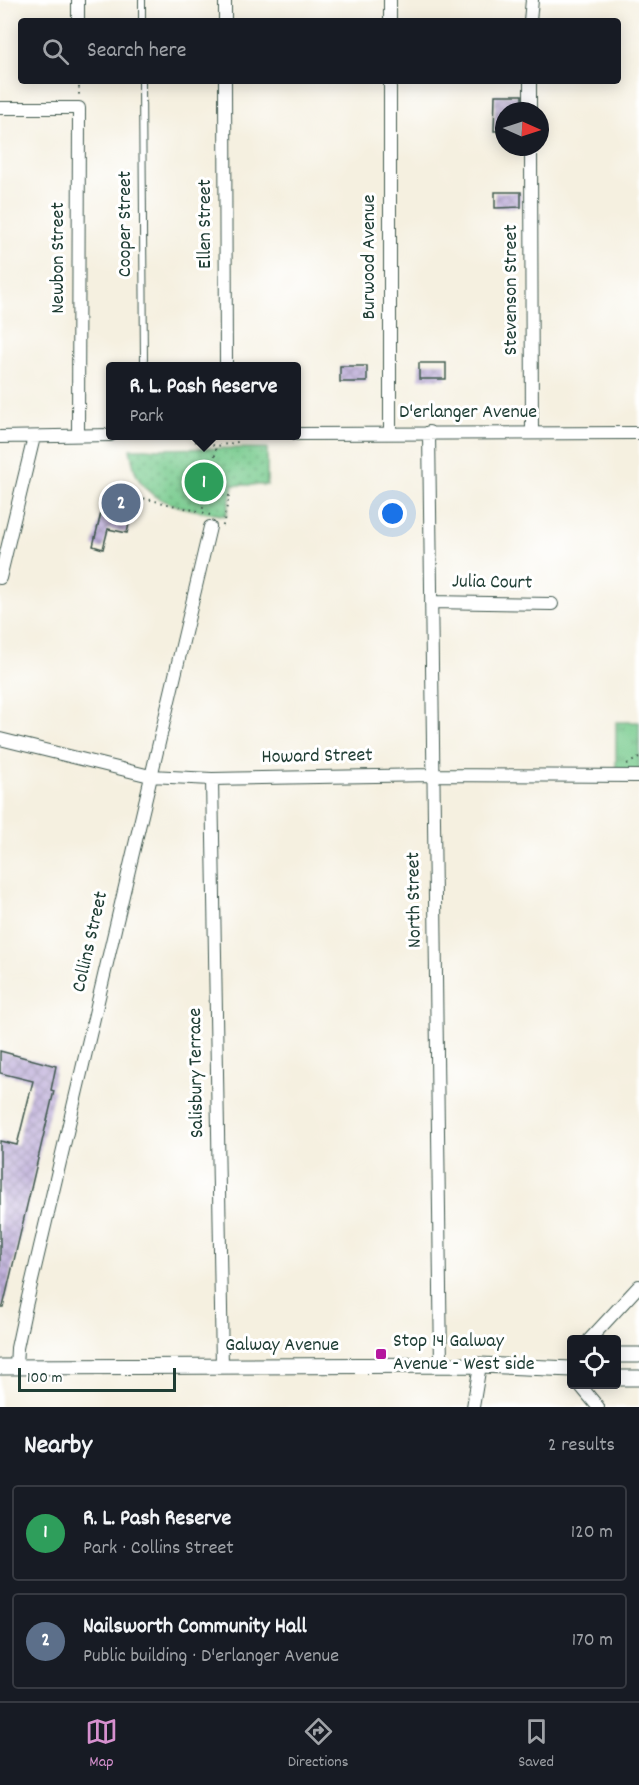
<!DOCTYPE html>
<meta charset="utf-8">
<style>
:root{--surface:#171b24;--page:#20242c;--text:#f1f3f6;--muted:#9ea1a6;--line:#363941;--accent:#d690ce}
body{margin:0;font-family:Dekko,sans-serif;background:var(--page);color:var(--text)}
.controls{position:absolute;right:18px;bottom:18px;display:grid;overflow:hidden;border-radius:6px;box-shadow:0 3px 15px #0003}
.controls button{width:54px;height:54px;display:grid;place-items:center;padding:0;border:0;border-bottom:2px solid var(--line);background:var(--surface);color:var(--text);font:30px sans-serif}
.compass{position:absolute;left:495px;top:102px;width:54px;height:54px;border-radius:50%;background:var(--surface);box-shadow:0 3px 15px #0003;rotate:93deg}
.scale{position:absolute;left:18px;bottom:15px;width:158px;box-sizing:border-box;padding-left:6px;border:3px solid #1f3d34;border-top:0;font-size:16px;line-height:21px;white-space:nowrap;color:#1f3d34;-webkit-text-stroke:4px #fff;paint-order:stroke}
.you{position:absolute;left:393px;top:514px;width:21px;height:21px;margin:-15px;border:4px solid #fff;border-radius:50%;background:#1a73e8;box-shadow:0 0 0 9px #1a73e833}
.badge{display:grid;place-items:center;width:39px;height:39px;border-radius:50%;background:var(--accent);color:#fff;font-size:20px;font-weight:700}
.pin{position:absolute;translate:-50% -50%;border:3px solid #fff;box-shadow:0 2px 6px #0006}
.popup{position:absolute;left:106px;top:362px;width:195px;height:78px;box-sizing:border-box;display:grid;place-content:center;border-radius:6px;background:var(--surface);filter:drop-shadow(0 2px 4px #0005);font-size:20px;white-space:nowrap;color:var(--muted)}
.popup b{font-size:22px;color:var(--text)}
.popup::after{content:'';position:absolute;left:50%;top:100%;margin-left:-12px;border:12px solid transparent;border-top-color:var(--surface)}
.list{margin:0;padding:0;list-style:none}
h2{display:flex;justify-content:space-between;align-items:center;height:78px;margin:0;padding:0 24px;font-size:26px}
h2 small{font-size:20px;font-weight:400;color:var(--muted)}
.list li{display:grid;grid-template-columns:39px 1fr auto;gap:18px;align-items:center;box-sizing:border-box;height:96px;margin:0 12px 12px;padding:0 12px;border:2px solid var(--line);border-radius:6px}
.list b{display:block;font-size:22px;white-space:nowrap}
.list p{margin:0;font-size:20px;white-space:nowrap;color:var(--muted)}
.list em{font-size:20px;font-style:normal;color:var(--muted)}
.icon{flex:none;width:33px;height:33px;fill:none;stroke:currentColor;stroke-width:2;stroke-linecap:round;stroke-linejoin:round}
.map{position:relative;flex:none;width:639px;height:1407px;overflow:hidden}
.search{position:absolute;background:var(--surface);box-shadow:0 3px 15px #0003;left:18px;right:18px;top:18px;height:66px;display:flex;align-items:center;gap:15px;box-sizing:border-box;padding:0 21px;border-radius:6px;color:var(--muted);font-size:22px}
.sheet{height:294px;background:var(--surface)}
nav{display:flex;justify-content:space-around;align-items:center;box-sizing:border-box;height:84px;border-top:2px solid var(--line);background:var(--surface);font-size:16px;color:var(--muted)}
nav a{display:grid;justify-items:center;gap:3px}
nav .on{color:var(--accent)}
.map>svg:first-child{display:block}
</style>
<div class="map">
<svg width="639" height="1407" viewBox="0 0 639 1407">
<defs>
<pattern id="grass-tufts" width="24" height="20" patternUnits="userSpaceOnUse" patternTransform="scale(1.5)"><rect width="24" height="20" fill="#78cb8e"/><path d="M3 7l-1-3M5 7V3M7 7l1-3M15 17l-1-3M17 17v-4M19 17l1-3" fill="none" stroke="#62a675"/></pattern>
<pattern id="park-dots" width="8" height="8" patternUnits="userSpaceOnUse" patternTransform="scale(1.5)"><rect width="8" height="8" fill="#78cb8e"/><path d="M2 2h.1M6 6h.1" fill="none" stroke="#62a675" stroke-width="1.8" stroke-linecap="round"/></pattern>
<pattern id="building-cross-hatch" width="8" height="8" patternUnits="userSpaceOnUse" patternTransform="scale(1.5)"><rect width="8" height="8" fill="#bcacd8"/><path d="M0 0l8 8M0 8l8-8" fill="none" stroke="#988db0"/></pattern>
</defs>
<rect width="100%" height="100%" fill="#fff"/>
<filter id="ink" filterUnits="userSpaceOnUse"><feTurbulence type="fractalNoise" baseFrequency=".0167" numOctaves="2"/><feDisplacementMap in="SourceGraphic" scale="12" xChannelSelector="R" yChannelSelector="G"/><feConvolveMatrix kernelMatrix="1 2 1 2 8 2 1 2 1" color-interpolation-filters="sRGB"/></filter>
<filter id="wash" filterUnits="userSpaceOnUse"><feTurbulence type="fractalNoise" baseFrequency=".008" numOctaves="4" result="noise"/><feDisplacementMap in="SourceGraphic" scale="24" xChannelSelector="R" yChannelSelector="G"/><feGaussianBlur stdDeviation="1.35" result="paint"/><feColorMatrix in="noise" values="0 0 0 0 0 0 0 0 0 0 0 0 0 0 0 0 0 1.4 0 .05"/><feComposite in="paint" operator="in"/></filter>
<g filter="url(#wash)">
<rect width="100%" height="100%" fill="#f5f0e0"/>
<path fill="url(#grass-tufts)" stroke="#4c8461" stroke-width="1.5" d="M616,722H639V773H616Z"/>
<path fill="url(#park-dots)" stroke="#4c8461" stroke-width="1.5" d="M267,448V485H233L226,516C198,510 157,508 140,481C134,473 132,459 130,449Z"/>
<g id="blocks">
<path fill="url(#building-cross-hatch)" d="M495,95H522V110H504V131H494Z
M495,192H521V207L495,208Z
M419,363H446V379H419Z
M340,366H367V382H340Z
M113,485L136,493L127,533L108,529L103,549L93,546L101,513L106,514Z
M0,1051L56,1066L51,1090L54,1091L3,1307H0V1141L17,1145L33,1081L0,1073Z"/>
</g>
</g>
<g filter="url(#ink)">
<use href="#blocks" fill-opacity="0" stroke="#3f584e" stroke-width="1.5"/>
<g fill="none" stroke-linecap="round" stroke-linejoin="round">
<defs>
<path id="service" d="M142,0V21
M142,81L144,366"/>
<path id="minor" d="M78,0V21
M225,21V0
M390,21V0
M530,21L532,0
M225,81L226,366
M530,81V111
M0,108H79L78,435
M531,147L532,433
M390,432V81
M429,432L441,1366
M297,434L639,433
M0,437L111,435
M0,578L34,437
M431,602L552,604
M0,739L150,776L212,779L432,775L639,776
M212,779L222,1367
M589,1340L639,1286
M16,1367L17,1348L26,1306L210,527
M579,1384L598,1407
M473,1407L480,1365"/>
<path id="tertiary" d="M616,1355H639
M0,1367L480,1365L572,1369
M616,1378H639"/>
</defs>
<use href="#service" stroke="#3f584e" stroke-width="8"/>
<use href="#minor" stroke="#3f584e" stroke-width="14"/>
<use href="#tertiary" stroke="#3f584e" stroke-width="17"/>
<path stroke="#3f584e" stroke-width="2" stroke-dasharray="1.5 4.5" stroke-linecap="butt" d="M79,81V96
M194,436V441L217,446L238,442L239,436
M208,485L212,491L229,496L222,530
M138,497L202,512
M210,515L202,512L217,446
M627,764L639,758"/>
<use href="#service" stroke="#fff" stroke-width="6"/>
<use href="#minor" stroke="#fff" stroke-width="12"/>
<use href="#tertiary" stroke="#fff" stroke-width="15"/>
</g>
</g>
<rect fill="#b5179e" stroke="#fff" stroke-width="2" x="375" y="1348" width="12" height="12" rx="3"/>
<g text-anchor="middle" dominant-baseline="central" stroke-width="6" stroke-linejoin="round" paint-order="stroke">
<g font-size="20" fill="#1f3d34" stroke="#fff">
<text transform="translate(126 224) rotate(-90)">Cooper Street</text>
<text transform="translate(206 224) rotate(-90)">Ellen Street</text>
<text transform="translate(370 257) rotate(-90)">Burwood Avenue</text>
<text transform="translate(59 258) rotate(-90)">Newbon Street</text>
<text transform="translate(512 290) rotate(-90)">Stevenson Street</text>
<text x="468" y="413">D'erlanger Avenue</text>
<text transform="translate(492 583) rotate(1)">Julia Court</text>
<text transform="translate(317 757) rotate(-1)">Howard Street</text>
<text transform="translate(415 900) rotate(-91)">North Street</text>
<text transform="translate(91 942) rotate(-77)">Collins Street</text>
<text transform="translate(197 1073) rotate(-91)">Salisbury Terrace</text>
<text x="282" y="1346">Galway Avenue</text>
</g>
<g font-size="20" fill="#1f3d34" stroke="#fff" text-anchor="start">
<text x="393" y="1342">Stop 14 Galway<tspan x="393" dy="23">Avenue - West side</tspan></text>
</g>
</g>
</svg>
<div class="controls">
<button><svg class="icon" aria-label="locate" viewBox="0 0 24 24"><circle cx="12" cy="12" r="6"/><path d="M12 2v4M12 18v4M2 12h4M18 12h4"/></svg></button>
</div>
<svg class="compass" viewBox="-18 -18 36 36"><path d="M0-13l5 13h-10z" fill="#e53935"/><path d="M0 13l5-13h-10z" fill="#9ea1a6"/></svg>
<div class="scale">100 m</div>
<div class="you"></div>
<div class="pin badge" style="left:204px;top:482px;background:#2e9e5b">1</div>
<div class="popup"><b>R. L. Pash Reserve</b>Park</div>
<div class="pin badge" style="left:121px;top:503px;background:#5c6f8a">2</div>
<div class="search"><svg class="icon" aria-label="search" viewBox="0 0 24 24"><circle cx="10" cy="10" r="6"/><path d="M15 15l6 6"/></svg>Search here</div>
</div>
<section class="sheet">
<h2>Nearby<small>2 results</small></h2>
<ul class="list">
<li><span class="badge" style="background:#2e9e5b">1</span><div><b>R. L. Pash Reserve</b><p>Park · Collins Street</p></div><em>120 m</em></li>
<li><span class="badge" style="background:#5c6f8a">2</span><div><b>Nailsworth Community Hall</b><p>Public building · D'erlanger Avenue</p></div><em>170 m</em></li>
</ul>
</section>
<nav>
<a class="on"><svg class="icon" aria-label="map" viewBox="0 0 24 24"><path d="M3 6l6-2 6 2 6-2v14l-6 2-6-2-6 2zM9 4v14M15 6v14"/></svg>Map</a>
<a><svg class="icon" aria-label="directions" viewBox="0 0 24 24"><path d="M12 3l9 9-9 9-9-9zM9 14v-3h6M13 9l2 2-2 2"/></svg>Directions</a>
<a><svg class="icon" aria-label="saved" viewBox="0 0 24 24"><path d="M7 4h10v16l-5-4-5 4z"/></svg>Saved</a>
</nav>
